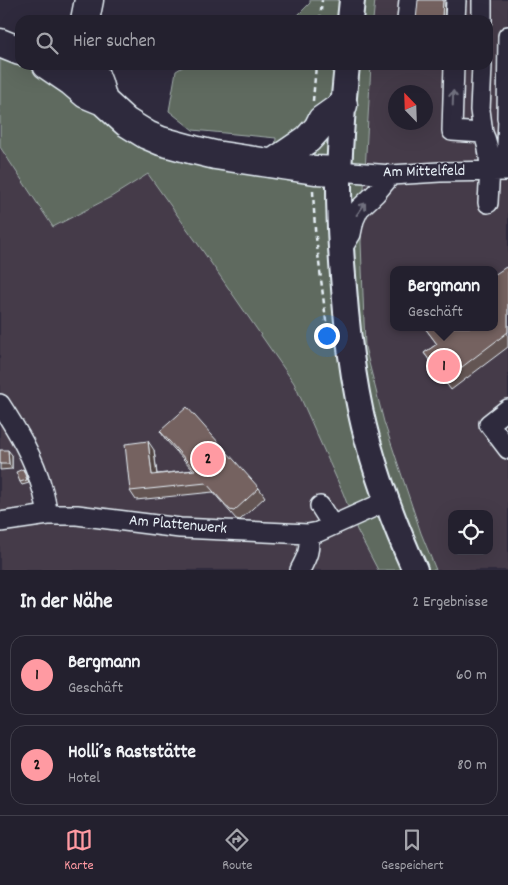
<!DOCTYPE html>
<html lang="de">
<meta charset="utf-8">
<style>
:root{--surface:#23202e;--page:#2b2836;--text:#f1f3f6;--muted:#a3a3aa;--line:#403e4a;--accent:#ff9aa2}
body{margin:0;font-family:Dekko,sans-serif;background:var(--page);color:var(--text)}
.controls{position:absolute;right:15px;bottom:15px;display:grid;overflow:hidden;border-radius:10px;box-shadow:0 5px 20px #0002}
.controls button{width:45px;height:45px;display:grid;place-items:center;padding:0;border:0;border-bottom:1px solid var(--line);background:var(--surface);color:var(--text);font:25px sans-serif}
.compass{position:absolute;left:388px;top:85px;width:45px;height:45px;border-radius:50%;background:var(--surface);box-shadow:0 5px 20px #0002;rotate:337deg}
.you{position:absolute;left:326px;top:335px;width:18px;height:18px;margin:-12px;border:4px solid #fff;border-radius:50%;background:#1a73e8;box-shadow:0 0 0 8px #1a73e833}
.badge{display:grid;place-items:center;width:32px;height:32px;border-radius:50%;background:var(--accent);color:#111;font-size:16px;font-weight:700}
.pin{position:absolute;translate:-50% -50%;border:2px solid #fff;box-shadow:0 1px 5px #0006}
.popup{position:absolute;left:390px;top:266px;width:108px;height:65px;box-sizing:border-box;display:grid;place-content:center;border-radius:10px;background:var(--surface);filter:drop-shadow(0 1px 4px #0005);font-size:16px;white-space:nowrap;color:var(--muted)}
.popup b{font-size:19px;color:var(--text)}
.popup::after{content:'';position:absolute;left:50%;top:100%;margin-left:-10px;border:10px solid transparent;border-top-color:var(--surface)}
.list{margin:0;padding:0;list-style:none}
h2{display:flex;justify-content:space-between;align-items:center;height:65px;margin:0;padding:0 20px;font-size:21px}
h2 small{font-size:16px;font-weight:400;color:var(--muted)}
.list li{display:grid;grid-template-columns:32px 1fr auto;gap:15px;align-items:center;box-sizing:border-box;height:80px;margin:0 10px 10px;padding:0 10px;border:1px solid var(--line);border-radius:15px}
.list b{display:block;font-size:19px;white-space:nowrap}
.list p{margin:0;font-size:16px;white-space:nowrap;color:var(--muted)}
.list em{font-size:16px;font-style:normal;color:var(--muted)}
.icon{flex:none;width:28px;height:28px;fill:none;stroke:currentColor;stroke-width:2;stroke-linecap:round;stroke-linejoin:round}
.map{position:relative;flex:none;width:508px;height:570px;overflow:hidden}
.search{position:absolute;background:var(--surface);box-shadow:0 5px 20px #0002;left:15px;right:15px;top:15px;height:55px;display:flex;align-items:center;gap:12px;box-sizing:border-box;padding:0 18px;border-radius:15px;color:var(--muted);font-size:19px}
.sheet{height:245px;background:var(--surface)}
nav{display:flex;justify-content:space-around;align-items:center;box-sizing:border-box;height:70px;border-top:1px solid var(--line);background:var(--surface);font-size:14px;color:var(--muted)}
nav a{display:grid;justify-items:center;gap:2px}
nav .on{color:var(--accent)}
.map>svg:first-child{display:block}
</style>
<div class="map">
<svg width="508" height="570" viewBox="0 0 508 570">
<rect width="100%" height="100%" fill="#2f2a3d"/>
<filter id="ink" filterUnits="userSpaceOnUse"><feTurbulence type="fractalNoise" baseFrequency=".02" numOctaves="2"/><feDisplacementMap in="SourceGraphic" scale="10" xChannelSelector="R" yChannelSelector="G"/><feConvolveMatrix kernelMatrix="1 2 1 2 8 2 1 2 1" color-interpolation-filters="sRGB"/></filter>
<g filter="url(#ink)">
<path fill="#443b48" fill-rule="evenodd" d="M375,0H508V570H436L421,533L384,422L365,347L361,242L371,65H488V20H373ZM396,92H426V122H396ZM394,270H494V327H394ZM452,514H489V551H452Z
M0,147L53,227L111,197L148,174L200,247L294,383L343,493L357,530L378,570H0Z"/>
<path fill="#5e6a5f" stroke="#a3aeac" d="M310,0H375L373,20H293L310,3Z
M0,50L20,58V65H34L73,91L273,176L276,138L193,130L169,111L176,71L186,65H371L361,242L365,347L384,422L421,533L436,570H378L357,530L343,493L294,383L200,247L148,174L111,197L53,227L0,147Z"/>
<g fill="none" stroke-linecap="round" stroke-linejoin="round">
<defs>
<path id="minor" d="M482,0V20
M407,20L409,0
M455,20L456,0
M454,65L452,131L483,133C493,154 489,180 488,203
M482,65L480,110L483,133
M507,118L508,36
M339,171L391,175L440,172L508,171
M506,171L508,118
M341,250L351,234L354,220L359,209L376,193L391,175
M0,404C17,430 34,458 42,488C45,497 46,506 48,515
M508,409L489,424L508,449
M320,506L332,525
M0,522L48,515H77L180,528L308,534L318,532L387,501
M300,570C307,557 311,549 308,534"/>
<path id="major" d="M350,20L352,0
M347,65C343,105 339,146 339,186C339,220 341,254 344,288C348,340 354,392 368,442C380,486 396,528 415,570"/>
<path id="highway" d="M85,20L89,0
M0,43L20,51
M47,65L72,82L86,94L103,101L126,122L147,135L161,141L194,150L215,155L315,170L339,171
M91,65L98,83L103,101
M273,163L308,139L318,128L322,120L343,105"/>
</defs>
<use href="#minor" stroke="#e8f1f8" stroke-width="22"/>
<use href="#major" stroke="#e8f1f8" stroke-width="28"/>
<use href="#highway" stroke="#e8f1f8" stroke-width="31"/>
<path stroke="#e8f1f8" stroke-width="2.5" stroke-dasharray="5 4" stroke-linecap="butt" d="M320,20L322,0
M313,101L316,65
M313,191L315,229L327,329"/>
<use href="#minor" stroke="#2f2a3d" stroke-width="19"/>
<use href="#major" stroke="#2f2a3d" stroke-width="24"/>
<use href="#highway" stroke="#2f2a3d" stroke-width="28"/>
</g>
<path fill="#645453" stroke="#e8f1f8" d="M508,270V347L451,390L424,353L437,344L425,328Z
M160,431L259,488L265,497L240,520L236,519L213,492L136,500L130,491L154,450L157,474L193,470L166,440Z
M0,450L12,455V469L0,470Z
M23,469L25,472L29,483L22,485L20,482Z"/>
<path fill="#514543" stroke="#e8f1f8" d="M443,0H445L444,20H443L442,17Z
M148,441L154,450L158,484L152,475Z
M8,450L12,455V469L9,464Z"/>
<path fill="#746260" stroke="#e8f1f8" d="M418,0H443L442,17L443,20H416Z
M506,267L508,270V332L445,380L424,353L437,344L425,328L426,327H494V275Z
M187,407L259,488L234,511L230,510L206,483L130,491L125,444L148,441L152,475L195,470L160,431Z
M0,450H8L9,464H0Z
M23,469L27,480L20,482L16,472Z"/>
<defs><path id="oneway-shaft" d="M-6 0H5M1.5-3L5.5 0L1.5 3" fill="none" stroke-width="1.6" stroke-linecap="round" stroke-linejoin="round" transform="scale(1.25)"/></defs>
<g stroke="#70707e">
<use href="#oneway-shaft" transform="translate(453 98) rotate(-88)"/>
<use href="#oneway-shaft" transform="translate(361 209) rotate(-54)"/>
</g>
</g>
<g text-anchor="middle" dominant-baseline="central" stroke-width="4" stroke-linejoin="round" paint-order="stroke">
<g font-size="16" fill="#e8f1f8" stroke="#2f2a3d">
<text transform="translate(424 172) rotate(-1)">Am Mittelfeld</text>
<text transform="translate(178 525) rotate(5)">Am Plattenwerk</text>
</g>
</g>
</svg>
<div class="controls">
<button><svg class="icon" aria-label="locate" viewBox="0 0 24 24"><circle cx="12" cy="12" r="6"/><path d="M12 2v4M12 18v4M2 12h4M18 12h4"/></svg></button>
</div>
<svg class="compass" viewBox="-18 -18 36 36"><path d="M0-13l5 13h-10z" fill="#e53935"/><path d="M0 13l5-13h-10z" fill="#a3a3aa"/></svg>
<div class="you"></div>
<div class="pin badge" style="left:444px;top:366px">1</div>
<div class="popup"><b>Bergmann</b>Geschäft</div>
<div class="pin badge" style="left:208px;top:459px">2</div>
<div class="search"><svg class="icon" aria-label="search" viewBox="0 0 24 24"><circle cx="10" cy="10" r="6"/><path d="M15 15l6 6"/></svg>Hier suchen</div>
</div>
<section class="sheet">
<h2>In der Nähe<small>2 Ergebnisse</small></h2>
<ul class="list">
<li><span class="badge">1</span><div><b>Bergmann</b><p>Geschäft</p></div><em>60 m</em></li>
<li><span class="badge">2</span><div><b>Holli´s Raststätte</b><p>Hotel</p></div><em>80 m</em></li>
</ul>
</section>
<nav>
<a class="on"><svg class="icon" aria-label="map" viewBox="0 0 24 24"><path d="M3 6l6-2 6 2 6-2v14l-6 2-6-2-6 2zM9 4v14M15 6v14"/></svg>Karte</a>
<a><svg class="icon" aria-label="directions" viewBox="0 0 24 24"><path d="M12 3l9 9-9 9-9-9zM9 14v-3h6M13 9l2 2-2 2"/></svg>Route</a>
<a><svg class="icon" aria-label="saved" viewBox="0 0 24 24"><path d="M7 4h10v16l-5-4-5 4z"/></svg>Gespeichert</a>
</nav>
